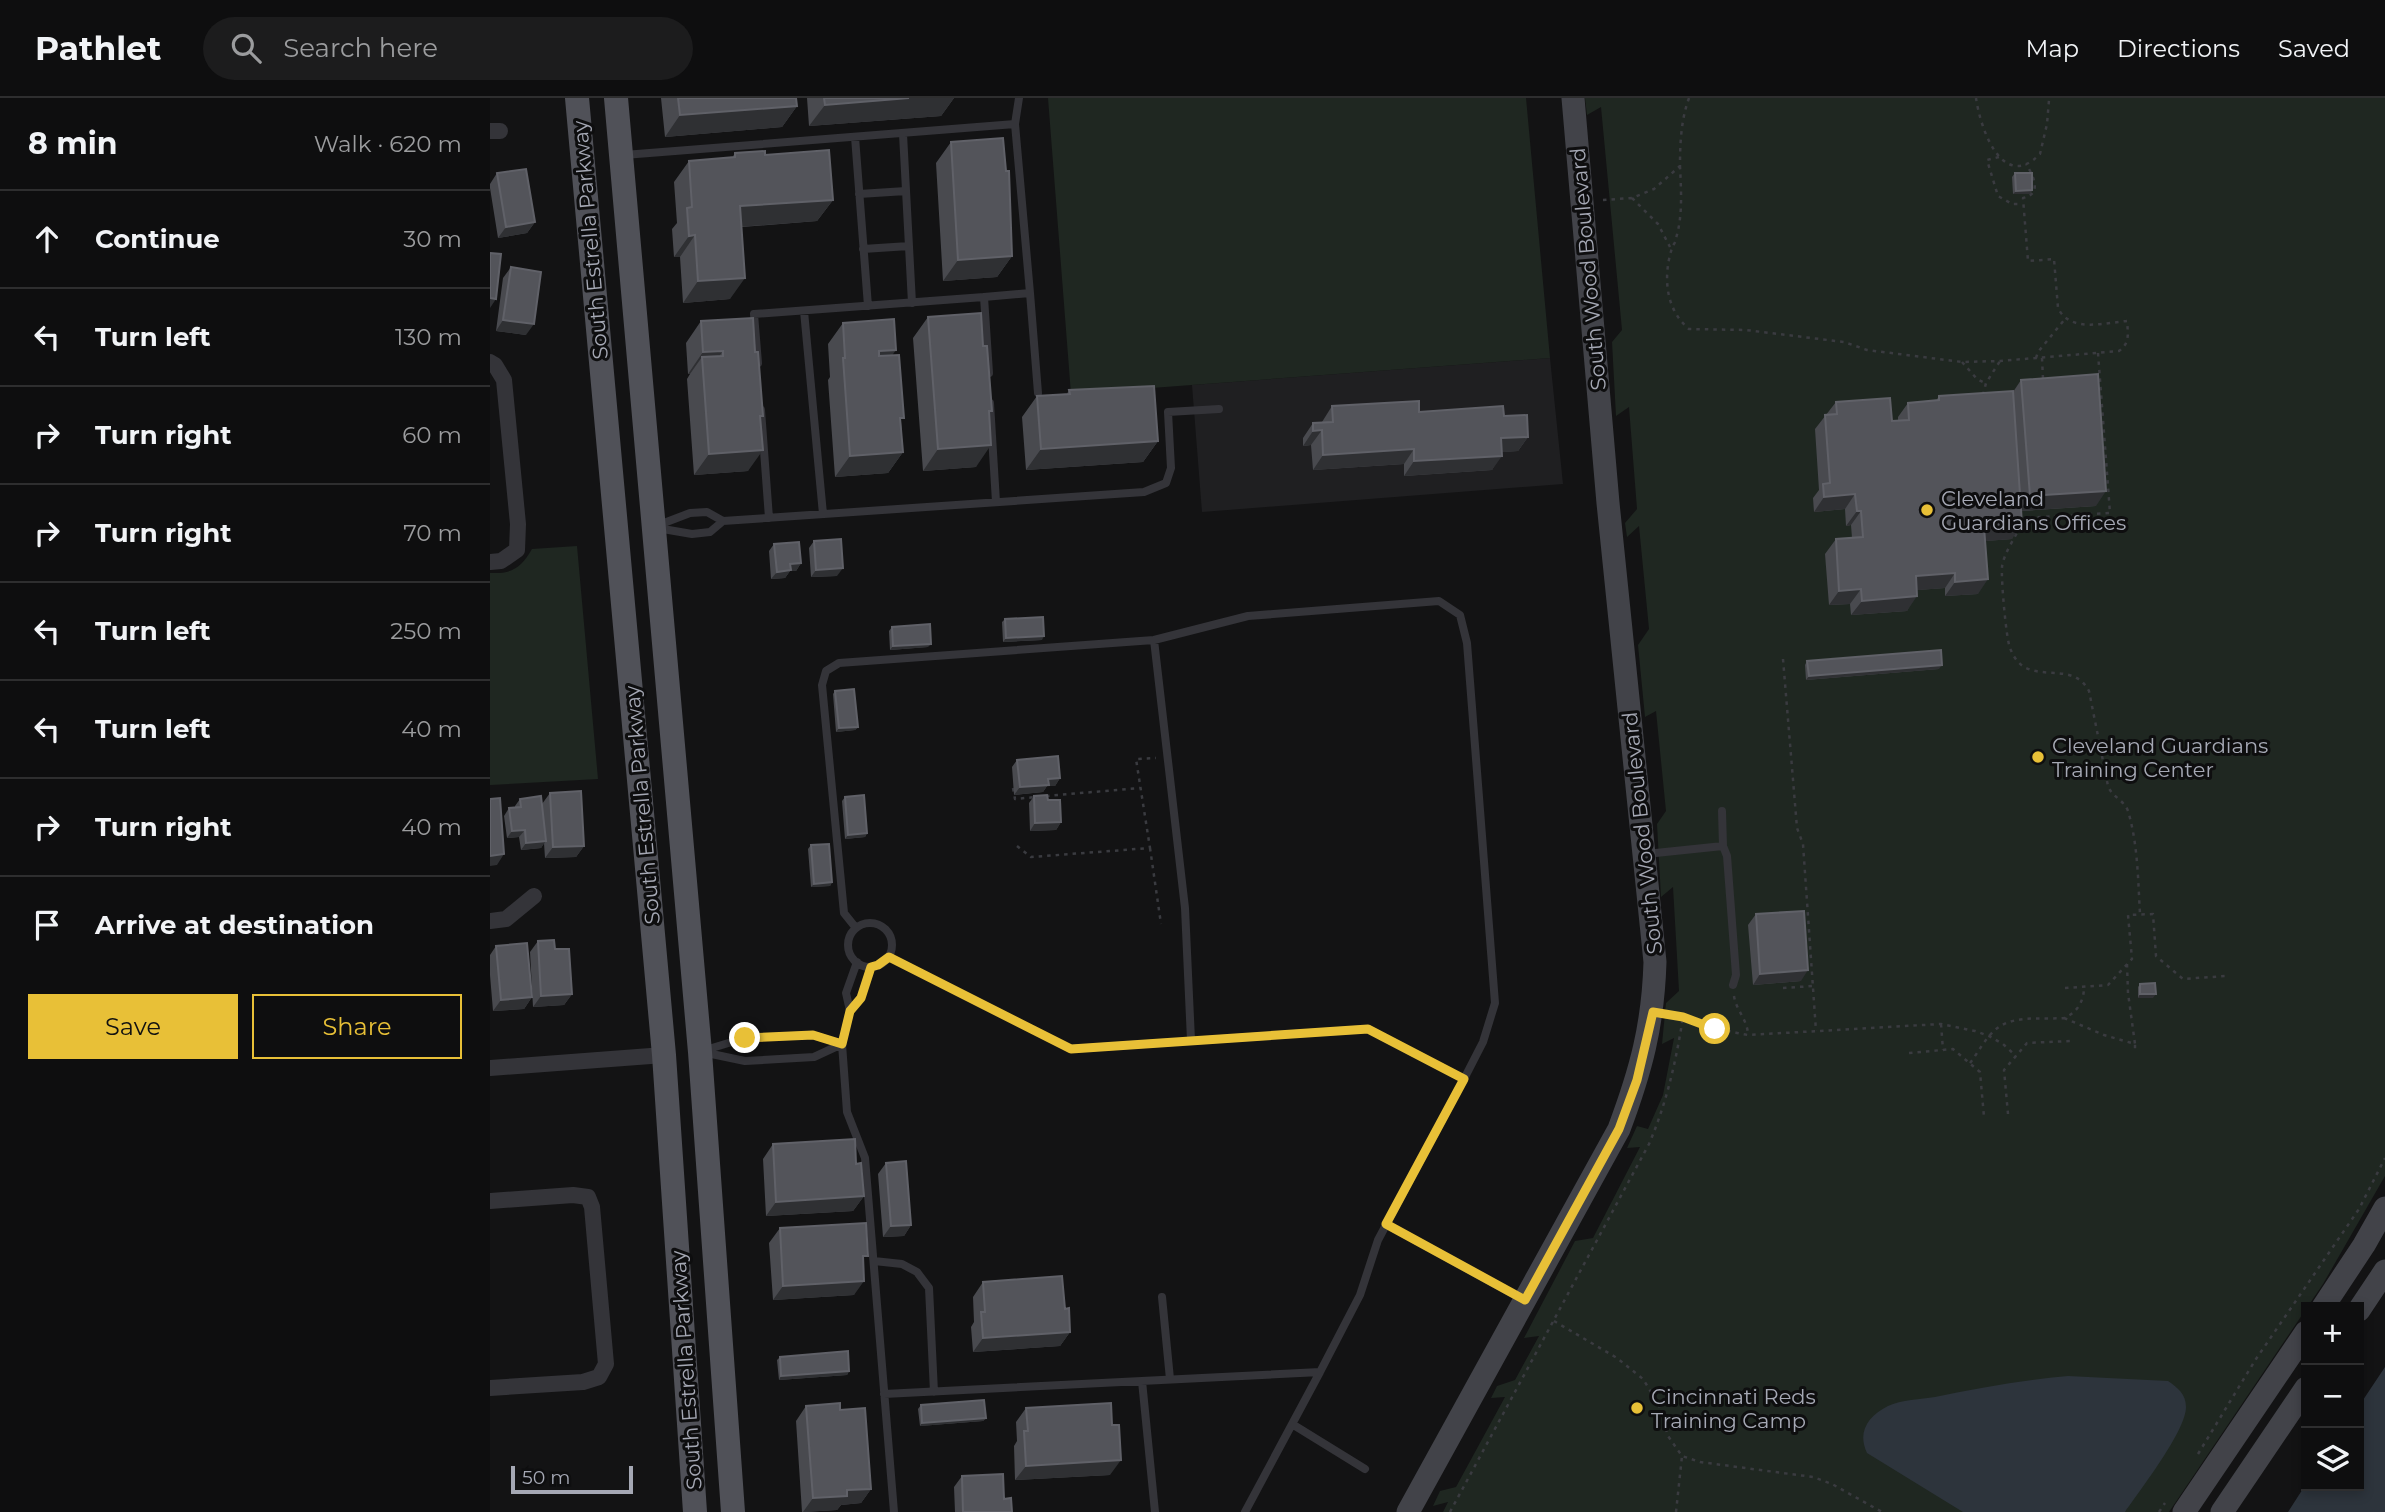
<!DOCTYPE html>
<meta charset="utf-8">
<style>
:root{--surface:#0e0e0f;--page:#1c1c1d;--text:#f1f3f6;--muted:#9b9c9e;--line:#2e2e2f;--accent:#e8c037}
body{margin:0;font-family:Montserrat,sans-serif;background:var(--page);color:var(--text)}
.controls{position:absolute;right:21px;bottom:21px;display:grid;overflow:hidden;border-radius:0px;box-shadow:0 4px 10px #0003}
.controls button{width:63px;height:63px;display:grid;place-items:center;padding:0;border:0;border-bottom:2px solid var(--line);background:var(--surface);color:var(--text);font:35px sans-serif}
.scale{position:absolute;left:21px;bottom:18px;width:122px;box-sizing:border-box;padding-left:7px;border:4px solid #a5a8b4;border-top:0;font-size:19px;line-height:24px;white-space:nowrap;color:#a5a8b4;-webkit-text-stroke:5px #0e0e0f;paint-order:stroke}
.stop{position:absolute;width:21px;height:21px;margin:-16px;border:5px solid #e8c037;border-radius:50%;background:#fff}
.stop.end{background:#e8c037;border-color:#fff;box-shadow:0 2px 7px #0008}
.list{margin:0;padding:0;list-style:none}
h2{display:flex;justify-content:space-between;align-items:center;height:91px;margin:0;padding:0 28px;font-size:30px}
h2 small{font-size:23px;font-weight:400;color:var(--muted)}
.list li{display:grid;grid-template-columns:46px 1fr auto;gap:21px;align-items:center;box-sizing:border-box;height:98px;padding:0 28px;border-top:2px solid var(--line)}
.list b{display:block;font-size:26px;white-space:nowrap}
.list em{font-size:23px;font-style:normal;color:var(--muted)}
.actions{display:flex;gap:14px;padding:21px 28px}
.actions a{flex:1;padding:16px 0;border:2px solid var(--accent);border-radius:0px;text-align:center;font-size:24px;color:var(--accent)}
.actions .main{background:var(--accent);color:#111}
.icon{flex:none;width:38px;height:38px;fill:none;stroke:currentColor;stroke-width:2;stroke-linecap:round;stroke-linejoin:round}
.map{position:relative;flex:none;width:1895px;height:1414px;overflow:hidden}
header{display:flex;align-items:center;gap:42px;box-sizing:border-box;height:98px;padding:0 35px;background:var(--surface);border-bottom:2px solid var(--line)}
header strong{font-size:33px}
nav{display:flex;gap:38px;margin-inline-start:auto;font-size:24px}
.search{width:490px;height:63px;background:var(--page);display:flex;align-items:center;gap:18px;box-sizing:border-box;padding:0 24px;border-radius:38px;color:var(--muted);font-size:26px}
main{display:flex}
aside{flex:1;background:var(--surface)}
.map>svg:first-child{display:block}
</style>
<header>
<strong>Pathlet</strong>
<div class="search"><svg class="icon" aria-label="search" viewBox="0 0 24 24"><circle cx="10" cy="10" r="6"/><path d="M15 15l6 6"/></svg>Search here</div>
<nav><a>Map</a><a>Directions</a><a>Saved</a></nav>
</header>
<main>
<aside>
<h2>8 min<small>Walk · 620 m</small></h2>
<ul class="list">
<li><svg class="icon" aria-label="ahead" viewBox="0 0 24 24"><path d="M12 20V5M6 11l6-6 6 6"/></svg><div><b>Continue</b></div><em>30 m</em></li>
<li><svg class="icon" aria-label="left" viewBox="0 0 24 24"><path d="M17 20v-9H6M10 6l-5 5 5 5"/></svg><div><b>Turn left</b></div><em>130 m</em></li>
<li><svg class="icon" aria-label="right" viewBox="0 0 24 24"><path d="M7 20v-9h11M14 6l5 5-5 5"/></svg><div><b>Turn right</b></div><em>60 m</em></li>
<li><svg class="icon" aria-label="right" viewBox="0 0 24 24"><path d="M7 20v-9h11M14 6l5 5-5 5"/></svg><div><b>Turn right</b></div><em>70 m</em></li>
<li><svg class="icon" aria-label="left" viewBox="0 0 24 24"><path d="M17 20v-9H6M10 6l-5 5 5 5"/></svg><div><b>Turn left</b></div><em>250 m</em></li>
<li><svg class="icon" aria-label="left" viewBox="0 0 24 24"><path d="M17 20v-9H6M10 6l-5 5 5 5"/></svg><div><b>Turn left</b></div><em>40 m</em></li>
<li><svg class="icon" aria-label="right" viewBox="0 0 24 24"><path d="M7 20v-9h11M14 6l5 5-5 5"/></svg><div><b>Turn right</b></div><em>40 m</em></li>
<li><svg class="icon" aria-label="arrive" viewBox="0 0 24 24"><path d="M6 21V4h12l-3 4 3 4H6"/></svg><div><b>Arrive at destination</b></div></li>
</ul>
<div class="actions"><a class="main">Save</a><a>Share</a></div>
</aside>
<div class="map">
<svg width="1895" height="1414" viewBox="0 0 1895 1414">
<rect width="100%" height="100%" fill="#131314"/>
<path fill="#1f1f21" d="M1060,260L1073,386L712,414L702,287Z"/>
<path fill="#1f2721" d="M558,0H1036L1060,260L581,296Z
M1095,0H1895V1078L1833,1186L1679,1414H953L958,1404L943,1408L950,1393L966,1389L1015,1299L1001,1300L1007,1288L1025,1282L1049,1238L1034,1240L1085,1143L1103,1140L1150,1049L1137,1050L1147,1028L1158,1031L1173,997L1184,940L1172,946L1176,905L1189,893L1183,789L1171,799L1167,726L1176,713L1166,613L1155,619L1148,547L1159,531L1149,428L1137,439L1135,425L1147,411L1139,309L1126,318L1122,244L1132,232L1111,9L1097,17Z
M87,448L108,681L0,687V475C22,476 31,470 42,451Z"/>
<path fill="#2d343c" d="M1895,1269V1414H1798L1816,1386L1869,1388V1308Z
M1578,1278L1678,1283C1688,1290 1696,1296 1696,1309C1696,1333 1650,1392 1635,1414H1473L1377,1355C1367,1334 1378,1318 1398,1308C1411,1302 1431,1301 1445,1299C1489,1290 1533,1282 1578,1278Z"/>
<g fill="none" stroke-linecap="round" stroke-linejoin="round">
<path stroke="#3a3b40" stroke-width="2.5" stroke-dasharray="3.5 5" stroke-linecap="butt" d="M1486,0C1490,29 1512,95 1550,56L1557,26L1559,2
M1509,59L1497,62L1508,98L1522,106H1532
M1190,68C1191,91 1193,118 1186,140C1186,144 1183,147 1182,150C1173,178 1175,211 1199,231L1256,232L1354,244L1377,252L1472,264L1510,263L1629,253C1640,245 1638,236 1637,223C1614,225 1580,235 1568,210L1564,161L1538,163L1533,100C1553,96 1543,77 1536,66
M1142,100L1168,126L1180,149
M1113,102L1142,100L1164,91L1190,68C1190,45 1191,22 1199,0
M1608,255L1620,415L1535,420C1529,433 1513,456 1512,469C1511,481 1516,540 1520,550C1523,558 1528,566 1536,570C1558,580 1585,567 1599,593L1618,688C1622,699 1634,702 1638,713C1648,746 1648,783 1650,816
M1546,260L1548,254L1575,221
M1552,260L1553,281
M1472,264L1487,281L1495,285
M1493,297L1496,285L1510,263
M1293,561L1307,730L1313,746L1326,933
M523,690L525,701L546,699
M556,698L650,690
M527,748L541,759L660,750L646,661L666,660
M660,750L671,826
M1637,866L1638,895L1645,946
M1293,890L1323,888
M1575,890L1618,887L1642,861L1638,817L1663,816L1666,858L1693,881L1735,878
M1244,898C1246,912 1257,921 1258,936
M1180,916C1207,921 1231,933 1258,937L1451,926L1485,933L1499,938L1513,946L1526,958
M1574,920L1614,937L1645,946V951
M1451,926L1453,952
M1419,955L1463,951L1490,974L1494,1019
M1480,965C1487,956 1492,946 1500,937C1518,915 1549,922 1574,920C1587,915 1594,903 1594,889
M1518,1016L1514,972L1537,945L1580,943
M1064,1223L1127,1260L1153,1281L1169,1307L1178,1338L1192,1358L1210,1364L1323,1379L1342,1386L1392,1414
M1708,1356L1766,1261L1869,1111L1895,1060
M960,1414L1159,1046C1177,1004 1186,963 1193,919
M1186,1414L1192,1358
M1669,1414L1675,1405"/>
<path stroke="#343439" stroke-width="8" d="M525,26L529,0
M413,36L422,205
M365,39L378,208
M134,57L525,26L540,195L494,199
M369,96L416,93
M373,151L419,148
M540,195L548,295
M314,213L333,416
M268,265L264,216L494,199L499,275
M500,305L506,404
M271,312L279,420
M166,428L200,415L217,414L233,423L654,394L676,385L681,370L678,314L729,311
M167,430L202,436L220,434L233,423
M664,542L695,810L701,942
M1232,713L1233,748
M1156,756L1233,748L1237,758L1246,877L1243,887
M358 847a22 22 0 1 1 44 0a22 22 0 1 1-44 0Z
M366,830L354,815L332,587L336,573L349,565L664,542L758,518L949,503L970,517L977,545L1005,905L993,944L974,981L878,931L581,951L399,859
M381,869L371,899L360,913L352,946L357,1014L375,1060L404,1414
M360,913L356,895L367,864
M212,953L255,940L323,937L352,946
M212,954L255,963L324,959L352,946
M896,1126L1032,1201
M384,1163L412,1166L427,1174L439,1190L444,1294
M672,1199L680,1281
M830,1274L870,1197L888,1142L974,981
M652,1283L665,1414
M394,1296L830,1274L755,1414
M802,1326L875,1371"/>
<path stroke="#343439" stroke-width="16" d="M0,33H10
M0,264L5,267L14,282L28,426L27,452L11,463L0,464
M0,823L16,821L44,798
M0,970L174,957
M0,1103L83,1097L98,1099L102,1109L116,1266L109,1279L93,1284L0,1290"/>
<path stroke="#424349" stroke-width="23" d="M1833,1209L1874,1147L1895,1110
M1869,1212L1895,1173
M918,1414L1129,1031C1151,972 1163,928 1165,864L1118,405L1083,0
M1694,1414L1816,1234
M1732,1414L1816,1290"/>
<path stroke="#505158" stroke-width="24" d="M87,0L174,957L205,1414
M126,0L210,954L243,1414"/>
</g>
<path fill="#494a4f" d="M171,0H306L307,8L292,29L175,39Z
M317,0H464L451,18L319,28Z
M461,44L522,158L507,179L453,183L446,65Z
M245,55L275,57L343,102L327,123L252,129L240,201L193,205L190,159H184L182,131L187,125L184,84L199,63L242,60Z
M7,75L45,124L37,135L8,140L0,90V86Z
M1525,75L1542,92L1540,96H1523L1522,79Z
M21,169L36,237L6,233L13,180Z
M438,219L499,317L486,369L433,373L423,240Z
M263,220L271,321L258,373L204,377L197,281L200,276H198L196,245L211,223Z
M353,225L402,257L411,324L413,354L398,375L345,379L338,282L340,279L338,246Z
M1531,282L1606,408L1531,413L1522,441L1495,443L1488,496L1455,498V490L1427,492L1417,513L1361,517L1360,506L1339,507L1335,456L1346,441L1362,440L1361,427L1356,428L1355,411L1324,414L1323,400L1329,392L1325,331L1346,304L1402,323H1408V319L1418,305L1446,303L1449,298L1523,294Z
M579,292L668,343L653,364L536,372L532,319L547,298L577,296Z
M842,308L1014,318L1038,339L1028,353L1012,354L1002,372L914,378V366L823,372L821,347L813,348V340L823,325L832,324Z
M324,443L347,478L321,479L319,450Z
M284,446L311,465L306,473H300L295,480L281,481L279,453Z
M515,521L552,542L513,544L512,524Z
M402,529L438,549L400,552L399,533Z
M1317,563L1449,571L1316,582L1315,567Z
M345,593L368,629L365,632L346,634L343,596Z
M527,662L570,680L565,688H557L553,694L524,697L522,669Z
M60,695L94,748L86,759L55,760L54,745L51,750L31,752L29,739L17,740L14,718L19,710H25V708L30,701L53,715L52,706Z
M544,698L558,702L571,724L566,732L540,733L539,705Z
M355,699L377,735L375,739L355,741L352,703Z
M321,747L342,784L340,788L321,789L318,751Z
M1266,816L1311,883L1263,887L1258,827Z
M48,843L65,851L82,896L74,907L43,909L40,854Z
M6,848L42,899L34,911L3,913L0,877V857Z
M1650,886L1663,900H1648V889Z
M283,1046L366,1066L374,1098L363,1113L276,1118L273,1061Z
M396,1065L421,1127L414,1138L393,1139L388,1076Z
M290,1130L373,1165L364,1197L283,1202L279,1145Z
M493,1184L575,1211L580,1234L570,1248L483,1254L481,1229L484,1224L483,1199Z
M290,1259L359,1273L357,1277L289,1282L287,1262Z
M431,1307L496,1320L493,1323L430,1328L428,1311Z
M316,1308L350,1312L381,1391L371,1405L351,1407L347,1412L312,1414L306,1323Z
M536,1310L622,1327L620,1377L525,1382L524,1348L527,1343L526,1324Z
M472,1378L514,1401L522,1414H465L464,1389Z"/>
<path fill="#2f3033" d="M419,0H464L451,18L319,28L335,7Z
M307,8L292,29L175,39L190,17Z
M1542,92L1540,96H1523L1526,93Z
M343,102L327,123L235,130L250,108Z
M45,124L37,135L8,140L16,129Z
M205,137L190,159H184L199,138Z
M522,158L507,179L453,183L468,162Z
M255,180L240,201L193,205L208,183Z
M0,200L6,201L0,210Z
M13,222L44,226L36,237L6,233Z
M406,252L391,273L389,253Z
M233,253L218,274L212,259L200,276H198L213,254Z
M832,332L821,347L813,348L823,333Z
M1038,339L1028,353L1001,355L1011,340Z
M668,343L653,364L536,372L551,351Z
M501,347L486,369L433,373L448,351Z
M924,351L914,366L823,372L833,357Z
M273,352L258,373L204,377L219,356Z
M413,354L398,375L345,379L360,358Z
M1012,358L1002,372L914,378L924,363Z
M1616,393L1606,408L1529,413L1540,398Z
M1365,396L1355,411L1324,414L1334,399Z
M1367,413H1371L1361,427L1356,428Z
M1532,426L1522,441L1484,444L1494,429Z
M311,465L306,473H300L295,480L281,481L287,474L300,466Z
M353,470L347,478L321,479L326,472Z
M1465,475L1455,490L1416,493L1426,478Z
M1498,481L1488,496L1455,498L1465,484Z
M1371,491L1360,506L1339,507L1349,493Z
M1427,498L1417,513L1361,517L1372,503Z
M554,538L552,542L513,544L516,540Z
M441,546L438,549L400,552L403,548Z
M1452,567L1449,571L1316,582L1319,578Z
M368,629L365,632L346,634L349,630Z
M570,680L565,688H557L553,694L524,697L530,689L558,681Z
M571,724L566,732L540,733L545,725Z
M35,732L29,739L17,740L22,733Z
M377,735L375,739L355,741L358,737Z
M56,743L51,750L31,752L36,745Z
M94,748L86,759L55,760L63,749Z
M14,756L7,767L0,768V758Z
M342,784L340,788L321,789L324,786Z
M1318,872L1311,883L1263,887L1270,876Z
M82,896L74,907L43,909L51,898Z
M1650,896H1666L1663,900H1648Z
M42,899L34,911L3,913L11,902Z
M374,1098L363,1113L276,1118L286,1104Z
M421,1127L414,1138L393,1139L401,1128Z
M374,1183L364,1197L283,1202L293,1188Z
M580,1234L570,1248L483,1254L493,1240Z
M359,1273L357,1277L289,1282L291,1278Z
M496,1320L493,1323L430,1328L432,1325Z
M631,1362L620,1377L525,1382L536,1368Z
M381,1391L371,1405L351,1407L347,1412L313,1414L323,1400L357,1392Z"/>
<path fill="#53545a" stroke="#606168" stroke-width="2" d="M188,0H306L307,8L190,17Z
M334,0H419L335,7Z
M513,40L516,73H519L522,158L468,162L461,44Z
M339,52L343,102L250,108L255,180L208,183L205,137L199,138L197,110L202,109L199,63L245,59V55L275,53V57Z
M36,71L45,124L16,129L7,75Z
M1525,75H1542V92L1526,93Z
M0,155L11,156L6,201L0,200Z
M21,169L51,174L44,226L13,222Z
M491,215L493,248H497L502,313H499L501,347L448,351L438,219Z
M263,220L265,254H268L273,318H270L273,352L219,356L212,259L233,258V253L213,254L211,223Z
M404,221L406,252L389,253V258L409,257L414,320H410L413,354L360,358L353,260H355L353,225Z
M1608,276L1616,393L1540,398L1531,282Z
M664,288L668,343L551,351L547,298L580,296L579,292Z
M1523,293L1532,426L1494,429L1498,481L1465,484V475L1426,478L1427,498L1372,503L1371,491L1349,493L1346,441L1373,439L1371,413H1367L1365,396L1334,399L1333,386L1340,385L1335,317L1347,316L1346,304L1400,300L1402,323L1419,322L1418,305L1449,302V298Z
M929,303V314L1013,308L1014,318L1037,317L1038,339L1011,340L1012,358L924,363V351L833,357L832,332L823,333V325L843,324L842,308Z
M351,441L353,470L326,472L324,443Z
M309,444L311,465L300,466L301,472L287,474L284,446Z
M553,519L554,538L516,540L515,521Z
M440,526L441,546L403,548L402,529Z
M1451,552L1452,567L1319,578L1317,563Z
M364,591L368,629L349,630L345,593Z
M568,658L570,680L558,681L559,687L530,689L527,662Z
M91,693L94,748L63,749L60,695Z
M374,697L377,735L358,737L355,699Z
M557,697L558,702H570L571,724L545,725L544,698Z
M51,698L56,743L36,745L35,732L22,733L19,710L31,709L30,701Z
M10,700L14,756L0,758V701Z
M339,746L342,784L324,786L321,747Z
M1314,813L1318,872L1270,876L1266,816Z
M64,842L65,851H79L82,896L51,898L48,843Z
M37,845L42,899L11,902L6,848Z
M1665,885L1666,896H1650V886Z
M365,1041L366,1066L371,1065L374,1098L286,1104L283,1046Z
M416,1063L421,1127L401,1128L396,1065Z
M376,1125L378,1158H373L374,1183L293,1188L290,1130Z
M572,1178L575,1211L579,1210L580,1234L493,1240L491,1214H495L493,1184Z
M358,1253L359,1273L291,1278L290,1259Z
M494,1302L496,1320L432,1325L431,1307Z
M350,1305V1312L375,1310L381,1391L357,1392V1398L323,1400L316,1308Z
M621,1305L622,1327H629L631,1362L536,1368L534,1333H538L536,1310Z
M513,1376L514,1401L521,1400L522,1414H473L472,1378Z"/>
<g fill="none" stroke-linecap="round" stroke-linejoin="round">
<path stroke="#e8c037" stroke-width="9" d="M255,940L323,937L352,946L360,913L371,900L381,869L388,867L399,859L581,951L878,931L974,981L896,1126L1035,1202L1129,1031L1147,982L1163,914L1193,919L1225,931"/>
</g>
<g fill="#e8c037" stroke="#0e0e0f" stroke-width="2.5">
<circle cx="1437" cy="412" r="7"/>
<circle cx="1548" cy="659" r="7"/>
<circle cx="1147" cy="1310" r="7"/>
</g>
<g text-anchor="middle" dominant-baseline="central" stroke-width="6" stroke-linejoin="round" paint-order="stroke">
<g font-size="21" fill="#a5a8b4" stroke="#0e0e0f">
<text transform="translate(100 142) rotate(-95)">South Estrella Parkway</text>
<text transform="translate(1098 171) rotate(-95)">South Wood Boulevard</text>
<text transform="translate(152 707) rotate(-95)">South Estrella Parkway</text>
<text transform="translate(1152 735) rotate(-96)">South Wood Boulevard</text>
<text transform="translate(196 1272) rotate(-94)">South Estrella Parkway</text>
</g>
<g font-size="21" fill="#a5a8b4" stroke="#0e0e0f" text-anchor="start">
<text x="1451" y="400">Cleveland<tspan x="1451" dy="24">Guardians Offices</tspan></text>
<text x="1562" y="647">Cleveland Guardians<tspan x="1562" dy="24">Training Center</tspan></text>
<text x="1161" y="1298">Cincinnati Reds<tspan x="1161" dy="24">Training Camp</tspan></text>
</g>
</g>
</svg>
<div class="controls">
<button>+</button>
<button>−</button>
<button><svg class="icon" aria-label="layers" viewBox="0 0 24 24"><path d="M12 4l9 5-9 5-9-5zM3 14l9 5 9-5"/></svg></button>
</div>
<div class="scale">50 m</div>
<div class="stop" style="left:1225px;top:931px"></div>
<div class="stop end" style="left:255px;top:940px"></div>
</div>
</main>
